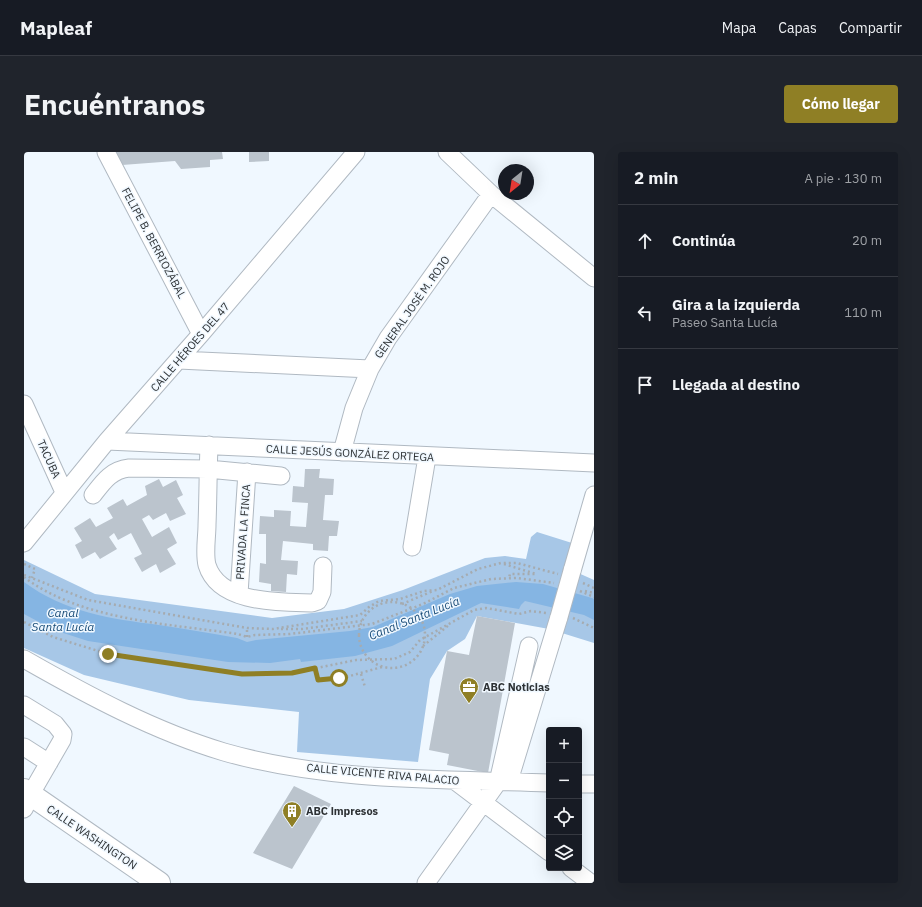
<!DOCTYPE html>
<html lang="es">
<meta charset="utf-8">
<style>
:root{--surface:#171b24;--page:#20242c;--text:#f1f3f6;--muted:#9ea1a6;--line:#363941;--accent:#8f7f25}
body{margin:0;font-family:"IBM Plex Sans",sans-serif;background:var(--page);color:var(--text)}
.controls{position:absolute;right:12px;bottom:12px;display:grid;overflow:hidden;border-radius:4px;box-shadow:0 4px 16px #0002}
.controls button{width:36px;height:36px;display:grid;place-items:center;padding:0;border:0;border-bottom:1px solid var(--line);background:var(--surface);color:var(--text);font:20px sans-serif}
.compass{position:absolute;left:474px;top:12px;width:36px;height:36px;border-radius:50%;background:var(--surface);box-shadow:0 4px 16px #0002;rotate:210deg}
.stop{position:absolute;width:12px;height:12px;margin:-9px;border:3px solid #8f7f25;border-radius:50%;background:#fff}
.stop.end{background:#8f7f25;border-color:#fff;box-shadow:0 1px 4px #0008}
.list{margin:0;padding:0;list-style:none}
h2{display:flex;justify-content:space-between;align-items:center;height:52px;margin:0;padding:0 16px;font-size:17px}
h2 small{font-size:13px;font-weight:400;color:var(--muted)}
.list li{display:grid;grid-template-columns:26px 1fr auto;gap:12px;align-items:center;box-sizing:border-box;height:72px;padding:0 16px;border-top:1px solid var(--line)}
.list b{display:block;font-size:15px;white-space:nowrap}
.list p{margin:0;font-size:13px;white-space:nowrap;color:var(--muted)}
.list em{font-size:13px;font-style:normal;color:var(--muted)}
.icon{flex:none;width:22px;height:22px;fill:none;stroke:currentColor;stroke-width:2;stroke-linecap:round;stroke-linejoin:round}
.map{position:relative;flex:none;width:570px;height:731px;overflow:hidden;border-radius:4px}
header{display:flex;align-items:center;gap:24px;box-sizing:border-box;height:56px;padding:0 20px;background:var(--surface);border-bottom:1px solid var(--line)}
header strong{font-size:19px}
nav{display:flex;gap:22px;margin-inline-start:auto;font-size:14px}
.intro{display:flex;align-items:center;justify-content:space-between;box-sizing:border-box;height:96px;padding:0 24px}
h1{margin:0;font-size:28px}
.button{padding:10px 18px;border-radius:4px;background:var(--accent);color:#fff;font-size:14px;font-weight:700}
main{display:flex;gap:24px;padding:0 24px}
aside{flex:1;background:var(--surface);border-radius:4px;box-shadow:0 4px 16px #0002}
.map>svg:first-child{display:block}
</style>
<header>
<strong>Mapleaf</strong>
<nav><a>Mapa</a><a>Capas</a><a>Compartir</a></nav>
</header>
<div class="intro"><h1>Encuéntranos</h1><a class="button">Cómo llegar</a></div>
<main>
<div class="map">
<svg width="570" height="731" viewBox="0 0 570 731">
<rect width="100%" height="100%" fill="#f0f8ff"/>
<path fill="#a7c7e7" d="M513,380L548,391L543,416L570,428V491L525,477L453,464L441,487L423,499L406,527L394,610L273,600L275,560L165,548L60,523L0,496V408L71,442L248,466L320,457L379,438L461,406L481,404L502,407L507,385Z"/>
<path fill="#85b5e3" d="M0,430C40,460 87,467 135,473C161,477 187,481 213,486L223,490L232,488L326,479L349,475L426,442L453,434L492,430L519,432L568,446L570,447V468L560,463L501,449L497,453L495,457L457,451L368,494L331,504L277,510L276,507L246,511L204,510L64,489L30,478L0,462Z"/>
<path fill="#bbc4cd" d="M90,0H198L199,7L186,8V15L157,17L151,9L98,13Z
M225,0H245V9L225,10Z
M281,317H296L295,326L310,327L309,343H301L299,368L315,369L313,384H305L304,399L289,398V392L259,389L257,408L274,409L273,423L263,422L262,440L247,439V432L235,430L236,411L242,412V382H235L236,364L250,365V358L267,359L266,374L282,375L284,351L268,350L269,334L280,335Z
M135,327L139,335L152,328L159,343L153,346L162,362L146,369L142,361L129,368L125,363L118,367L128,385L145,375L153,391L143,397L152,412L136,421L132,412L118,420L110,406L118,402L107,381L94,388L90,381L85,385L93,397L76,407L71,400L58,407L51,393L58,389L50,376L66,366L72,375L89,366L83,356L99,347L103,354L123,343L121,334Z
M453,464L491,471L464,621L423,613L425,602L405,598L423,499L445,503Z
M270,634L307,652L268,717L229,701Z"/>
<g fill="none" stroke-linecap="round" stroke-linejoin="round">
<defs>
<path id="minor" d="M82,0L177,182
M423,0L467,42L570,126
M155,208L346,217
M0,252L40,340
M83,289L570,311
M185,293C184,320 184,346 183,373C183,385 180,401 183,413C195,452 255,450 288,451L294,449L298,440L299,414
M318,300L330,256L346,217L364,186L467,42
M69,343C79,330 87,318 105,316L184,317L257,324
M0,391L83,289L177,182L332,0
M388,395L403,305
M548,419L570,343
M215,442L223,320
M0,507C63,543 130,579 200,600C305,630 417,627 525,631
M0,553L31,572L39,582L38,588L12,633L0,657
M0,595L25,611
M431,629L525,700
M485,629L535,465
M555,632H570
M547,716L567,731
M402,731L474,630L505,494"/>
<path id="major" d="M0,638L135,731"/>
</defs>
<use href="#minor" stroke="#b0b9c2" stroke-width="19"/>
<use href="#major" stroke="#b0b9c2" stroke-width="24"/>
<path stroke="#a5abb0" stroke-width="2.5" stroke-dasharray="2 3" stroke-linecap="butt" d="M0,412L11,417L8,426
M480,412L512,422H486L485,426
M0,423L64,448L223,476L249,477L336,463L345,455L355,449L376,447L400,439L413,438L454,417L477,411H493L534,422
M0,425C56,468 145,472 214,482L223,485L231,483L266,482L348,472L399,452L430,436L467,427L493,426L530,431
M559,431L570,436
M556,439L570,445
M561,439L570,441
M378,452L409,439
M549,466L570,476
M0,470L29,485L84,502L218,522L268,521L332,508L370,507L386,500L396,488L450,458L462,456L495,462L507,459L522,461
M257,477H278L338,469
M223,485V476
M399,494L425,473
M291,517L294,528L315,527L358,515
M337,522L341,535"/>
<use href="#minor" stroke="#fff" stroke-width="17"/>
<use href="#major" stroke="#fff" stroke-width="22"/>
<defs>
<path id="minor-bridge" d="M535,465L548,419"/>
</defs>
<use href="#minor-bridge" stroke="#b0b9c2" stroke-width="19" stroke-linecap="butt"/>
<path stroke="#a5abb0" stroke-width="2.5" stroke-dasharray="2 3" stroke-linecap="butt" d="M335 483a33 33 0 1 1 66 0a33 33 0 1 1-66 0Z"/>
<use href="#minor-bridge" stroke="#fff" stroke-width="17"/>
</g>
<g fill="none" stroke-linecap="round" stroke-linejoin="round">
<path stroke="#8f7f25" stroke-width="5" d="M84,502L218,522L268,521L291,516L294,528L315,526"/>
</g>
<defs>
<symbol id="office-pin" viewBox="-11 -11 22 30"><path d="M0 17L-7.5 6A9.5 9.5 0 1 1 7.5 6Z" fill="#8f7f25" stroke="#f0f8ff"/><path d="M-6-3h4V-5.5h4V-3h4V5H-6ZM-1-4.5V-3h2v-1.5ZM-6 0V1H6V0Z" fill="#fff"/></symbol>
<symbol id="building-pin" viewBox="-11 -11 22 30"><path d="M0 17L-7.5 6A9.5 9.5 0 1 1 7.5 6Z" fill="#8f7f25" stroke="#f0f8ff"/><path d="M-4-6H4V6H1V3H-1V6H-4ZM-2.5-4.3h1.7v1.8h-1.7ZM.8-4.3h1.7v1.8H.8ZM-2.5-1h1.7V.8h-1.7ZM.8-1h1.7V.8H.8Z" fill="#fff"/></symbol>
</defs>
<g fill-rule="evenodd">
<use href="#office-pin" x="434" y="524" width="22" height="30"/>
<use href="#building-pin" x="257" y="648" width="22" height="30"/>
</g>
<g text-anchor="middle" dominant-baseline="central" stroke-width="3" stroke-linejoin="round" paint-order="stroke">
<g font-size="11" fill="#2d3134" stroke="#f0f8ff">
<text transform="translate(130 91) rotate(62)">FELIPE B. BERRIOZÁBAL</text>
<text transform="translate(388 155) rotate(-55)">GENERAL JOSÉ M. ROJO</text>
<text transform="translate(166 195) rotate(-49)">CALLE HÉROES DEL 47</text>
<text transform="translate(326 301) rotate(3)">CALLE JESÚS GONZÁLEZ ORTEGA</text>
<text transform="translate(25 307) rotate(66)">TACUBA</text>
<text transform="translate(219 380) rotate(-86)">PRIVADA LA FINCA</text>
<text transform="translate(359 622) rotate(5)">CALLE VICENTE RIVA PALACIO</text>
<text transform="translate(68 685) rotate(34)">CALLE WASHINGTON</text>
</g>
<g font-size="11" font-weight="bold" fill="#2d3134" stroke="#f0f8ff" text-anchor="start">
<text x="459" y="535">ABC Noticias</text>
<text x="282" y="659">ABC impresos</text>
</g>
<g font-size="12" font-style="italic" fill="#1a4d79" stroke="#f0f8ff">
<text x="39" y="460">Canal<tspan x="39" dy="14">Santa Lucía</tspan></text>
<text transform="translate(390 466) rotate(-22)">Canal Santa Lucía</text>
</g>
</g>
</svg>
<div class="controls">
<button>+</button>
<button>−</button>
<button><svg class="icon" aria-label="locate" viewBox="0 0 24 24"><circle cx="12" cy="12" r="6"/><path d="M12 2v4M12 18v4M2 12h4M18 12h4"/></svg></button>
<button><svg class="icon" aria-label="layers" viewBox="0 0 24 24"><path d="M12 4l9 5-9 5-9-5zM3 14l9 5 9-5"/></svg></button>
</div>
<svg class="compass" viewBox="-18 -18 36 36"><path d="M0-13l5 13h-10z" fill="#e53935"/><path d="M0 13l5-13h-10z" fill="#9ea1a6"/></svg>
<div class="stop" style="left:315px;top:526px"></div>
<div class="stop end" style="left:84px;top:502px"></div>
</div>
<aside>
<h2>2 min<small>A pie · 130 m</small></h2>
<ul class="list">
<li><svg class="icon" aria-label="ahead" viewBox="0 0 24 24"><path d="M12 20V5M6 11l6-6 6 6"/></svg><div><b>Continúa</b></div><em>20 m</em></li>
<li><svg class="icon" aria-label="left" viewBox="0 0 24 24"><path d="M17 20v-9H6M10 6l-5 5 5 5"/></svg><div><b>Gira a la izquierda</b><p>Paseo Santa Lucía</p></div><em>110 m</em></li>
<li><svg class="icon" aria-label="arrive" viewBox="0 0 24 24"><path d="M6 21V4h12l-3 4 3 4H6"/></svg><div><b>Llegada al destino</b></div></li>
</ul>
</aside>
</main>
